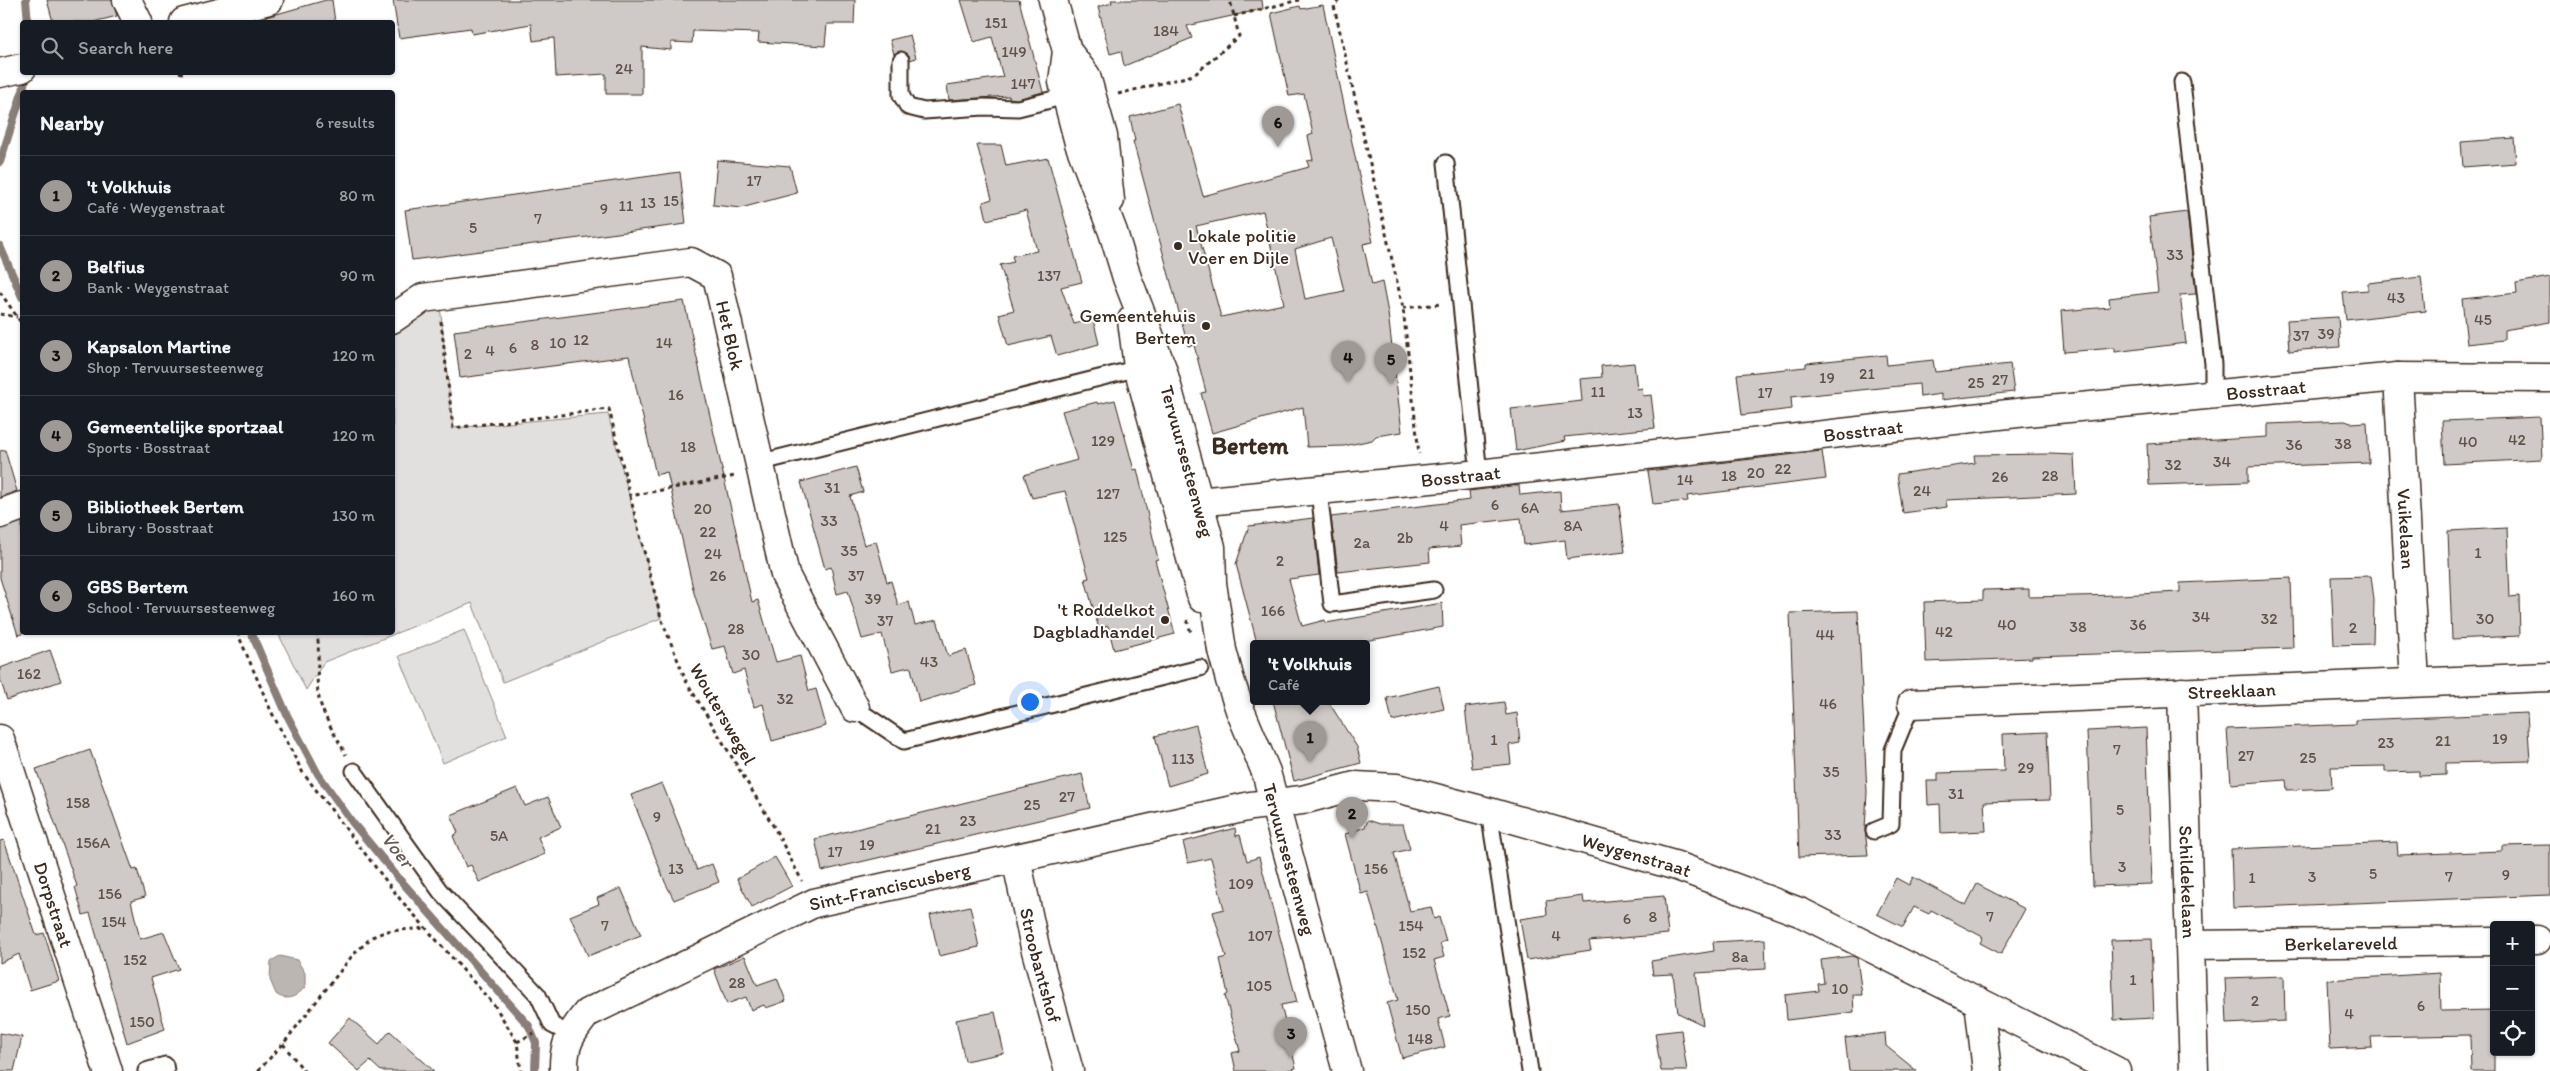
<!DOCTYPE html>
<meta charset="utf-8">
<style>
:root{--surface:#171b24;--page:#242831;--text:#f1f3f6;--muted:#9ea1a6;--line:#363941;--accent:#9f9995}
body{margin:0;font-family:Itim,sans-serif;background:var(--page);color:var(--text)}
.controls{position:absolute;right:15px;bottom:15px;display:grid;overflow:hidden;border-radius:5px;box-shadow:0 1px 4px #0004}
.controls button{width:45px;height:45px;display:grid;place-items:center;padding:0;border:0;border-bottom:1px solid var(--line);background:var(--surface);color:var(--text);font:25px sans-serif}
.you{position:absolute;left:1029px;top:701px;width:18px;height:18px;margin:-12px;border:4px solid #fff;border-radius:50%;background:#1a73e8;box-shadow:0 0 0 8px #1a73e833}
.badge{display:grid;place-items:center;width:32px;height:32px;border-radius:50%;background:var(--accent);color:#111;font-size:16px;font-weight:700}
.pin{position:absolute;translate:-50% -41px;filter:drop-shadow(0 1px 2px #0008)}
.pin::after{content:'';position:absolute;top:26px;width:18px;height:15px;background:inherit;clip-path:polygon(0 0,100% 0,50% 100%)}
.popup{position:absolute;left:1250px;top:640px;width:120px;height:65px;box-sizing:border-box;display:grid;place-content:center;border-radius:5px;background:var(--surface);filter:drop-shadow(0 1px 4px #0005);font-size:16px;white-space:nowrap;color:var(--muted)}
.popup b{font-size:19px;color:var(--text)}
.popup::after{content:'';position:absolute;left:50%;top:100%;margin-left:-10px;border:10px solid transparent;border-top-color:var(--surface)}
.list{margin:0;padding:0;list-style:none}
h2{display:flex;justify-content:space-between;align-items:center;height:65px;margin:0;padding:0 20px;font-size:21px}
h2 small{font-size:16px;font-weight:400;color:var(--muted)}
.list li{display:grid;grid-template-columns:32px 1fr auto;gap:15px;align-items:center;box-sizing:border-box;height:80px;padding:0 20px;border-top:1px solid var(--line)}
.list b{display:block;font-size:19px;white-space:nowrap}
.list p{margin:0;font-size:16px;white-space:nowrap;color:var(--muted)}
.list em{font-size:16px;font-style:normal;color:var(--muted)}
.icon{flex:none;width:28px;height:28px;fill:none;stroke:currentColor;stroke-width:2;stroke-linecap:round;stroke-linejoin:round}
.map{position:relative;flex:none;width:2550px;height:1071px;overflow:hidden}
.search{position:absolute;background:var(--surface);box-shadow:0 1px 4px #0004;left:20px;top:20px;width:375px;height:55px;display:flex;align-items:center;gap:12px;box-sizing:border-box;padding:0 18px;border-radius:5px;color:var(--muted);font-size:19px}
.panel{position:absolute;background:var(--surface);box-shadow:0 1px 4px #0004;left:20px;top:90px;width:375px;height:545px;border-radius:5px}
.map>svg:first-child{display:block}
</style>
<div class="map">
<svg width="2550" height="1071" viewBox="0 0 2550 1071">
<rect width="100%" height="100%" fill="#fff"/>
<filter id="ink" filterUnits="userSpaceOnUse"><feTurbulence type="fractalNoise" baseFrequency=".02" numOctaves="2"/><feDisplacementMap in="SourceGraphic" scale="10" xChannelSelector="R" yChannelSelector="G"/><feConvolveMatrix kernelMatrix="1 2 1 2 8 2 1 2 1" color-interpolation-filters="sRGB"/></filter>
<g filter="url(#ink)">
<path fill="#e2e0de" stroke="#8e857e" d="M439,296L453,428L608,414L661,618L503,682L472,603L324,662L306,690L278,633L392,632L393,319Z
M464,630L507,736L443,763L399,656Z"/>
<path fill="#bcb6b3" stroke="#887e77" d="M280,956L297,960L305,973V987C297,997 286,1002 276,994L270,980L271,961Z"/>
<g fill="none" stroke-linecap="round" stroke-linejoin="round">
<path stroke="#887e77" stroke-width="8" d="M26,0L28,22
M23,92L26,72
M0,162L22,93
M0,246L22,297
M251,632L287,715L318,774L352,822L395,874L529,1026L536,1043L535,1071"/>
</g>
<path fill="#cfcac7" stroke="#3b2a1e" fill-rule="evenodd" d="M47,0H112L117,16L93,22H53Z
M326,0H332L335,22H267L266,17Z
M393,0H855L854,24H827L825,46L758,42L759,33L693,31L692,43L671,42V50L642,47V94H606V74L556,77L554,38L533,41L531,24L472,34L471,28L399,38Z
M961,0H1019L1043,92L1017,99L1009,98V96L949,100L947,85L1003,77L992,37L974,42Z
M1111,0H1262L1263,9L1187,26L1192,38L1124,66L1121,51L1110,54L1098,7L1112,3Z
M1323,5L1373,242L1363,244L1372,285L1382,282L1388,313L1402,432L1376,436L1372,440L1344,446L1307,447L1303,407L1212,433L1201,393L1206,392L1194,345L1188,346L1133,141H1135L1130,117L1178,104L1203,196L1309,167L1307,161L1313,160L1308,136L1313,134L1304,94L1289,96L1271,13L1300,6L1301,9ZM1263,211L1284,304L1221,317L1196,226ZM1331,238L1344,291L1305,299L1295,249Z
M910,35L916,58L910,60L909,55L901,51L894,54L890,40Z
M2514,138L2516,163L2463,167L2461,142Z
M977,145H1001L1006,166L1048,158L1082,282L1061,287L1074,324L1093,319L1099,344L1057,356L1051,336L1008,346L999,314L1014,310L1000,265L1014,262L1012,256L1037,251L1026,210L987,220L983,202L992,199Z
M717,160L790,166L797,193L741,208L713,205Z
M680,172L686,224L412,260L405,210Z
M2187,212L2196,294L2180,295L2186,343L2115,352V348L2064,352L2061,311L2110,307L2109,298L2158,292L2149,217Z
M2421,277L2425,311L2346,320L2343,292L2368,290V283Z
M2550,277V322L2504,330V340L2467,344L2462,299L2517,293L2516,283Z
M684,301L752,602L758,600L776,662L800,656L809,691L816,689L826,726L772,741L763,704L754,707L744,670L733,674L725,646L712,649L694,593L667,472L656,475L629,356L460,378L454,331Z
M2338,317L2340,347L2289,351L2287,320Z
M1886,355L1887,365L1933,360L1935,372L2010,364L2014,392L1941,400V394L1920,397L1919,384L1791,397L1792,409L1742,415L1737,374L1806,367V363Z
M1634,363L1637,389L1642,388L1643,396L1651,395L1655,428L1564,437L1565,441L1516,451L1511,409L1582,401L1580,379L1602,377L1601,366Z
M1115,400L1134,470L1137,469L1158,559L1155,560L1175,634L1114,650L1108,626L1099,629L1085,579L1089,578L1065,491L1032,498L1024,475L1077,460L1062,411L1097,402L1098,404Z
M2540,417L2542,459L2444,464L2442,421Z
M2345,421L2351,423L2367,422L2369,463L2248,467V482L2149,485L2147,444L2268,437V424Z
M5,450L17,491L0,497V451Z
M1822,451L1826,479L1687,496L1688,501L1653,504L1648,471Z
M2050,454L2074,455L2076,494L1946,500L1947,507L1903,513L1897,474L1975,463L1974,455Z
M856,467L863,492L850,496L864,545L876,541L887,582L891,581L898,605L909,602L915,625L937,620L948,656L966,650L976,685L919,702L911,668L909,667L892,671L882,634L862,639L848,591L837,594L831,567L825,569L801,482Z
M1519,485L1520,495L1560,491L1561,510L1619,504L1625,552L1567,559L1565,540L1524,545L1521,518L1459,525L1461,546L1429,549L1430,562L1338,572L1331,517L1470,500L1469,491Z
M1313,518L1319,575L1289,579L1302,626L1325,620L1326,623L1442,603L1443,627L1353,643H1257L1236,564L1249,526Z
M22,522V634L18,635L0,578V529Z
M2507,528L2510,597L2519,596L2520,636L2452,639L2448,531Z
M2371,576L2374,600L2373,644L2334,645L2331,577Z
M2291,578L2293,648L2032,656V658L1926,662L1924,602L1983,600V590L2029,589V597L2119,595L2180,592V583Z
M1858,611L1867,792L1865,830L1868,855L1799,857L1790,613Z
M50,650L61,681L7,700L0,679V668Z
M1439,686L1444,709L1392,721L1387,698Z
M1273,701H1328L1357,747L1361,763L1294,781Z
M1504,702L1506,715L1517,713L1520,743L1509,745L1511,764L1472,768L1465,707Z
M2527,713L2530,761L2446,763V775L2419,776V771L2385,772V766L2331,767L2332,788L2287,790L2286,780L2231,784L2227,729L2356,724V720Z
M1196,725L1208,774L1168,786L1155,736Z
M2146,728L2152,884L2093,886L2087,731Z
M2047,732L2050,800L1984,802L1986,831L1941,833L1940,804L1928,805L1927,781H1938V773L2004,771L2003,734Z
M90,750L133,870L137,869L145,897L131,901L140,939L164,932L179,969L151,978L165,1029L127,1043L90,913L83,915L75,887L77,886L36,769Z
M1082,774L1090,808L822,871L815,839Z
M662,783L697,870L712,864L719,882L674,900L665,882L631,795Z
M517,788L525,806L548,797L561,827L538,837L545,854L479,882L471,865L466,867L453,836L458,833L451,815Z
M1368,820L1380,824H1403L1410,849L1394,853L1410,911L1431,907L1434,919L1439,917L1446,941L1440,943L1444,957L1434,960L1450,1016L1438,1019L1445,1047L1402,1058L1387,1003L1398,1000L1368,892L1361,894L1345,834L1365,827Z
M1235,828L1236,836L1240,835L1247,861L1259,857L1297,1002L1281,1005L1296,1068L1283,1071H1236L1232,1053L1240,1051L1225,996L1228,994L1220,959L1226,957L1213,912L1224,909L1211,858L1188,863L1183,842Z
M4,840L36,935L44,933L59,981L30,990L19,954L0,963V841Z
M2397,842L2398,855L2502,851V846L2550,845V895L2233,908L2231,849Z
M775,857L792,886L752,907L737,879Z
M1913,877L1966,905L1977,884L2025,909L2001,954L1980,943L1983,937L1931,910L1929,914L1914,907L1903,927L1877,914L1896,878L1909,885Z
M621,888L641,935L588,956L570,916L599,904L597,898Z
M1583,896L1584,903L1664,896L1668,934L1589,941L1591,950L1527,960L1520,919L1547,915L1546,901Z
M970,906L979,947L939,956L930,915Z
M1765,939L1766,969L1696,973L1703,1025L1678,1013L1673,974L1653,975L1651,961L1714,951L1713,942Z
M2151,939L2154,1018L2114,1020L2111,940Z
M745,956L757,985L777,978L786,1001L766,1008L764,1005L751,1010L746,997L727,1004L714,969Z
M1852,956L1857,958L1862,995H1853L1854,1012L1787,1020L1785,995L1819,991L1818,984L1824,983L1821,960Z
M2440,973L2441,1011L2494,1010V1071H2471L2470,1035L2371,1037L2372,1047L2330,1049L2327,980Z
M2284,976L2285,1021L2227,1024L2225,978Z
M995,1012L1004,1053L965,1061L956,1020Z
M350,1018L379,1044L390,1031L434,1071H381L370,1061L359,1071L328,1043Z
M1681,1030L1687,1071H1661L1655,1033Z
M0,1033L22,1037L14,1071H0Z
M1885,1033L1886,1046L1917,1071H1849L1845,1038Z"/>
<g fill="none" stroke-linecap="round" stroke-linejoin="round">
<defs>
<path id="lane" d="M901,60V95L908,107L924,111L984,107L1018,108L1066,96
M2182,82L2213,364V395
M1446,163L1479,474
M758,463L1143,367
M1319,491L1332,604L1434,590
M855,708L904,741L1200,668
M354,771L440,891L538,995L552,1025L570,1034
M1489,812L1530,1071
M1874,831L1891,824L1893,750L1912,704
M146,1071L165,1065L166,1071"/>
<g id="street">
<path d="M127,0L138,22"/>
<path d="M184,22L269,0"/>
<path d="M0,73L22,68"/>
<path id="s1" d="M392,319L423,298L691,262L717,276L785,575L855,708"/>
<path id="s2" d="M2398,377L2415,682"/>
<path d="M0,514L22,506"/>
<path id="s3" d="M2182,692L2194,1071"/>
<path id="s4" d="M1912,704L2550,677"/>
<path id="s5" d="M1016,858L1035,947L1069,1071"/>
<path d="M2531,940H2537"/>
<path id="s6" d="M2190,945L2494,941"/>
<path d="M1979,1002L1987,1071"/>
<path id="s7" d="M564,1071C563,1044 571,1033 587,1013L814,903L1251,806L1302,800L1355,786L1397,788L1489,812L1677,866L1802,913L2116,1071"/>
</g>
<g id="secondary">
<path id="s8" d="M1177,504L1461,476L2026,412L2398,377L2550,378"/>
<path id="s9" d="M0,739L108,1071"/>
</g>
<g id="primary">
<path d="M1053,0L1067,51L1086,76L1103,136L1110,200"/>
<path id="s10" d="M1067,51L1063,82L1079,143L1113,232L1127,278L1162,368L1211,547L1212,583L1222,650L1230,680L1240,710L1266,772L1347,1071"/>
<path d="M1132,320L1138,367L1202,598"/>
</g>
</defs>
<use href="#lane" stroke="#3b2a1e" stroke-width="19"/>
<use href="#street" stroke="#3b2a1e" stroke-width="31"/>
<use href="#secondary" stroke="#3b2a1e" stroke-width="31"/>
<use href="#primary" stroke="#3b2a1e" stroke-width="31"/>
<path stroke="#3b2a1e" stroke-width="3" stroke-dasharray="4 4" stroke-linecap="butt" d="M1339,0L1334,6L1403,308L1419,454
M1234,16L1299,0
M179,72L183,73
M1118,94L1194,75L1239,36L1230,0
M0,292L22,324
M1403,308L1441,304
M0,314L17,317
M441,321L453,428L609,409L630,496L735,476
M630,496L661,618L686,681L774,827L802,881
M1187,620L1191,633
M237,632L271,711L303,773L400,899L495,1006L517,1042L521,1071
M316,632C322,646 314,679 319,698C323,717 337,737 346,755
M517,1042L534,1033
M283,1044L304,1071
M258,1071L283,1044L352,956L372,937L387,931L427,928"/>
<use href="#lane" stroke="#fff" stroke-width="15"/>
<use href="#street" stroke="#fff" stroke-width="28"/>
<use href="#secondary" stroke="#fff" stroke-width="28"/>
<use href="#primary" stroke="#fff" stroke-width="28"/>
</g>
</g>
<g fill="#3b2a1e" stroke="#fff" stroke-width="2">
<circle cx="1178" cy="246" r="5"/>
<circle cx="1206" cy="326" r="5"/>
<circle cx="1165" cy="620" r="5"/>
</g>
<g text-anchor="middle" dominant-baseline="central" stroke-width="4" stroke-linejoin="round" paint-order="stroke">
<g font-size="16" fill="#605248">
<text x="996" y="22">151</text>
<text x="1166" y="30">184</text>
<text x="1014" y="51">149</text>
<text x="624" y="68">24</text>
<text x="1023" y="83">147</text>
<text x="754" y="180">17</text>
<text x="671" y="200">15</text>
<text x="648" y="202">13</text>
<text x="626" y="205">11</text>
<text x="604" y="208">9</text>
<text x="538" y="218">7</text>
<text x="473" y="227">5</text>
<text x="2175" y="254">33</text>
<text x="1049" y="275">137</text>
<text x="2396" y="297">43</text>
<text x="2483" y="319">45</text>
<text x="2326" y="333">39</text>
<text x="2301" y="335">37</text>
<text x="581" y="339">12</text>
<text x="558" y="342">10</text>
<text x="664" y="342">14</text>
<text x="535" y="344">8</text>
<text x="513" y="347">6</text>
<text x="490" y="350">4</text>
<text x="468" y="353">2</text>
<text x="1867" y="373">21</text>
<text x="1827" y="377">19</text>
<text x="2000" y="379">27</text>
<text x="1976" y="382">25</text>
<text x="1598" y="391">11</text>
<text x="1765" y="392">17</text>
<text x="676" y="394">16</text>
<text x="1635" y="412">13</text>
<text x="2517" y="439">42</text>
<text x="1103" y="440">129</text>
<text x="2468" y="441">40</text>
<text x="2343" y="443">38</text>
<text x="2294" y="444">36</text>
<text x="688" y="446">18</text>
<text x="2222" y="461">34</text>
<text x="2173" y="464">32</text>
<text x="1783" y="468">22</text>
<text x="1756" y="472">20</text>
<text x="1729" y="475">18</text>
<text x="2050" y="475">28</text>
<text x="2000" y="476">26</text>
<text x="1685" y="479">14</text>
<text x="832" y="487">31</text>
<text x="1922" y="490">24</text>
<text x="1108" y="493">127</text>
<text x="1495" y="504">6</text>
<text x="1530" y="507">6A</text>
<text x="703" y="508">20</text>
<text x="829" y="520">33</text>
<text x="1444" y="525">4</text>
<text x="1573" y="525">8A</text>
<text x="708" y="531">22</text>
<text x="1115" y="536">125</text>
<text x="1405" y="537">2b</text>
<text x="1362" y="542">2a</text>
<text x="849" y="550">35</text>
<text x="2478" y="552">1</text>
<text x="713" y="553">24</text>
<text x="1280" y="560">2</text>
<text x="718" y="575">26</text>
<text x="856" y="575">37</text>
<text x="873" y="598">39</text>
<text x="1273" y="610">166</text>
<text x="2201" y="616">34</text>
<text x="2269" y="618">32</text>
<text x="2485" y="618">30</text>
<text x="885" y="620">37</text>
<text x="2007" y="624">40</text>
<text x="2138" y="624">36</text>
<text x="2078" y="626">38</text>
<text x="2353" y="627">2</text>
<text x="736" y="628">28</text>
<text x="1944" y="631">42</text>
<text x="1825" y="634">44</text>
<text x="751" y="654">30</text>
<text x="929" y="661">43</text>
<text x="29" y="673">162</text>
<text x="785" y="698">32</text>
<text x="1828" y="703">46</text>
<text x="2500" y="738">19</text>
<text x="1494" y="739">1</text>
<text x="2443" y="740">21</text>
<text x="2386" y="742">23</text>
<text x="2117" y="749">7</text>
<text x="2246" y="755">27</text>
<text x="2308" y="757">25</text>
<text x="1183" y="758">113</text>
<text x="2026" y="767">29</text>
<text x="1831" y="771">35</text>
<text x="1956" y="793">31</text>
<text x="1067" y="796">27</text>
<text x="78" y="802">158</text>
<text x="1032" y="804">25</text>
<text x="2120" y="809">5</text>
<text x="657" y="816">9</text>
<text x="968" y="820">23</text>
<text x="933" y="828">21</text>
<text x="1833" y="834">33</text>
<text x="499" y="835">5A</text>
<text x="93" y="842">156A</text>
<text x="867" y="844">19</text>
<text x="835" y="851">17</text>
<text x="2122" y="866">3</text>
<text x="676" y="868">13</text>
<text x="1376" y="868">156</text>
<text x="2373" y="873">5</text>
<text x="2506" y="874">9</text>
<text x="2312" y="876">3</text>
<text x="2449" y="876">7</text>
<text x="2252" y="877">1</text>
<text x="1241" y="883">109</text>
<text x="110" y="893">156</text>
<text x="1653" y="916">8</text>
<text x="1990" y="916">7</text>
<text x="1627" y="918">6</text>
<text x="114" y="921">154</text>
<text x="605" y="925">7</text>
<text x="1411" y="925">154</text>
<text x="1260" y="935">107</text>
<text x="1556" y="935">4</text>
<text x="1414" y="952">152</text>
<text x="1740" y="956">8a</text>
<text x="135" y="959">152</text>
<text x="2133" y="979">1</text>
<text x="737" y="982">28</text>
<text x="1259" y="985">105</text>
<text x="1840" y="988">10</text>
<text x="2255" y="1000">2</text>
<text x="2421" y="1005">6</text>
<text x="1418" y="1009">150</text>
<text x="2349" y="1013">4</text>
<text x="142" y="1021">150</text>
<text x="1420" y="1038">148</text>
</g>
<g font-size="19" fill="#3b2a1e" stroke="#fff" text-anchor="end">
<text x="1188" y="235" text-anchor="start">Lokale politie<tspan x="1188" dy="22">Voer en Dijle</tspan></text>
<text x="1196" y="315">Gemeentehuis<tspan x="1196" dy="22">Bertem</tspan></text>
<text x="1155" y="609">'t Roddelkot<tspan x="1155" dy="22">Dagbladhandel</tspan></text>
</g>
<g font-size="19" fill="#3b2a1e" stroke="#fff">
<text stroke="none"><textPath href="#s1" startOffset="398">Het Blok</textPath></text>
<text stroke="none"><textPath href="#s8" startOffset="1095">Bosstraat</textPath></text>
<text stroke="none"><textPath href="#s8" startOffset="690">Bosstraat</textPath></text>
<text stroke="none"><textPath href="#s10" startOffset="431">Tervuursesteenweg</textPath></text>
<text stroke="none"><textPath href="#s8" startOffset="285">Bosstraat</textPath></text>
<text stroke="none"><textPath href="#s2" startOffset="152">Vuikelaan</textPath></text>
<text stroke="none"><textPath href="#s4" startOffset="320">Streeklaan</textPath></text>
<text transform="translate(723 714) rotate(60)">Wouterswegel</text>
<text stroke="none"><textPath href="#s7" startOffset="1161">Weygenstraat</textPath></text>
<text stroke="none"><textPath href="#s10" startOffset="844">Tervuursesteenweg</textPath></text>
<text stroke="none"><textPath href="#s3" startOffset="190">Schildekelaan</textPath></text>
<text stroke="none"><textPath href="#s7" startOffset="394">Sint-Franciscusberg</textPath></text>
<text stroke="none"><textPath href="#s9" startOffset="174">Dorpstraat</textPath></text>
<text stroke="none"><textPath href="#s6" startOffset="151">Berkelareveld</textPath></text>
<text stroke="none"><textPath href="#s5" startOffset="110">Stroobantshof</textPath></text>
</g>
<g font-size="20" font-style="italic" fill="#685b52" stroke="#fff">
<text transform="translate(398 850) rotate(52)">Voer</text>
</g>
<g font-size="24" font-weight="bold" fill="#3b2a1e" stroke="#fff">
<text x="1250" y="445">Bertem</text>
</g>
</g>
</svg>
<div class="controls">
<button>+</button>
<button>−</button>
<button><svg class="icon" aria-label="locate" viewBox="0 0 24 24"><circle cx="12" cy="12" r="6"/><path d="M12 2v4M12 18v4M2 12h4M18 12h4"/></svg></button>
</div>
<div class="you"></div>
<div class="pin badge" style="left:1310px;top:762px">1</div>
<div class="popup"><b>'t Volkhuis</b>Café</div>
<div class="pin badge" style="left:1352px;top:838px">2</div>
<div class="pin badge" style="left:1291px;top:1058px">3</div>
<div class="pin badge" style="left:1348px;top:382px">4</div>
<div class="pin badge" style="left:1391px;top:384px">5</div>
<div class="pin badge" style="left:1278px;top:147px">6</div>
<div class="search"><svg class="icon" aria-label="search" viewBox="0 0 24 24"><circle cx="10" cy="10" r="6"/><path d="M15 15l6 6"/></svg>Search here</div>
<section class="panel">
<h2>Nearby<small>6 results</small></h2>
<ul class="list">
<li><span class="badge">1</span><div><b>'t Volkhuis</b><p>Café · Weygenstraat</p></div><em>80 m</em></li>
<li><span class="badge">2</span><div><b>Belfius</b><p>Bank · Weygenstraat</p></div><em>90 m</em></li>
<li><span class="badge">3</span><div><b>Kapsalon Martine</b><p>Shop · Tervuursesteenweg</p></div><em>120 m</em></li>
<li><span class="badge">4</span><div><b>Gemeentelijke sportzaal</b><p>Sports · Bosstraat</p></div><em>120 m</em></li>
<li><span class="badge">5</span><div><b>Bibliotheek Bertem</b><p>Library · Bosstraat</p></div><em>130 m</em></li>
<li><span class="badge">6</span><div><b>GBS Bertem</b><p>School · Tervuursesteenweg</p></div><em>160 m</em></li>
</ul>
</section>
</div>
